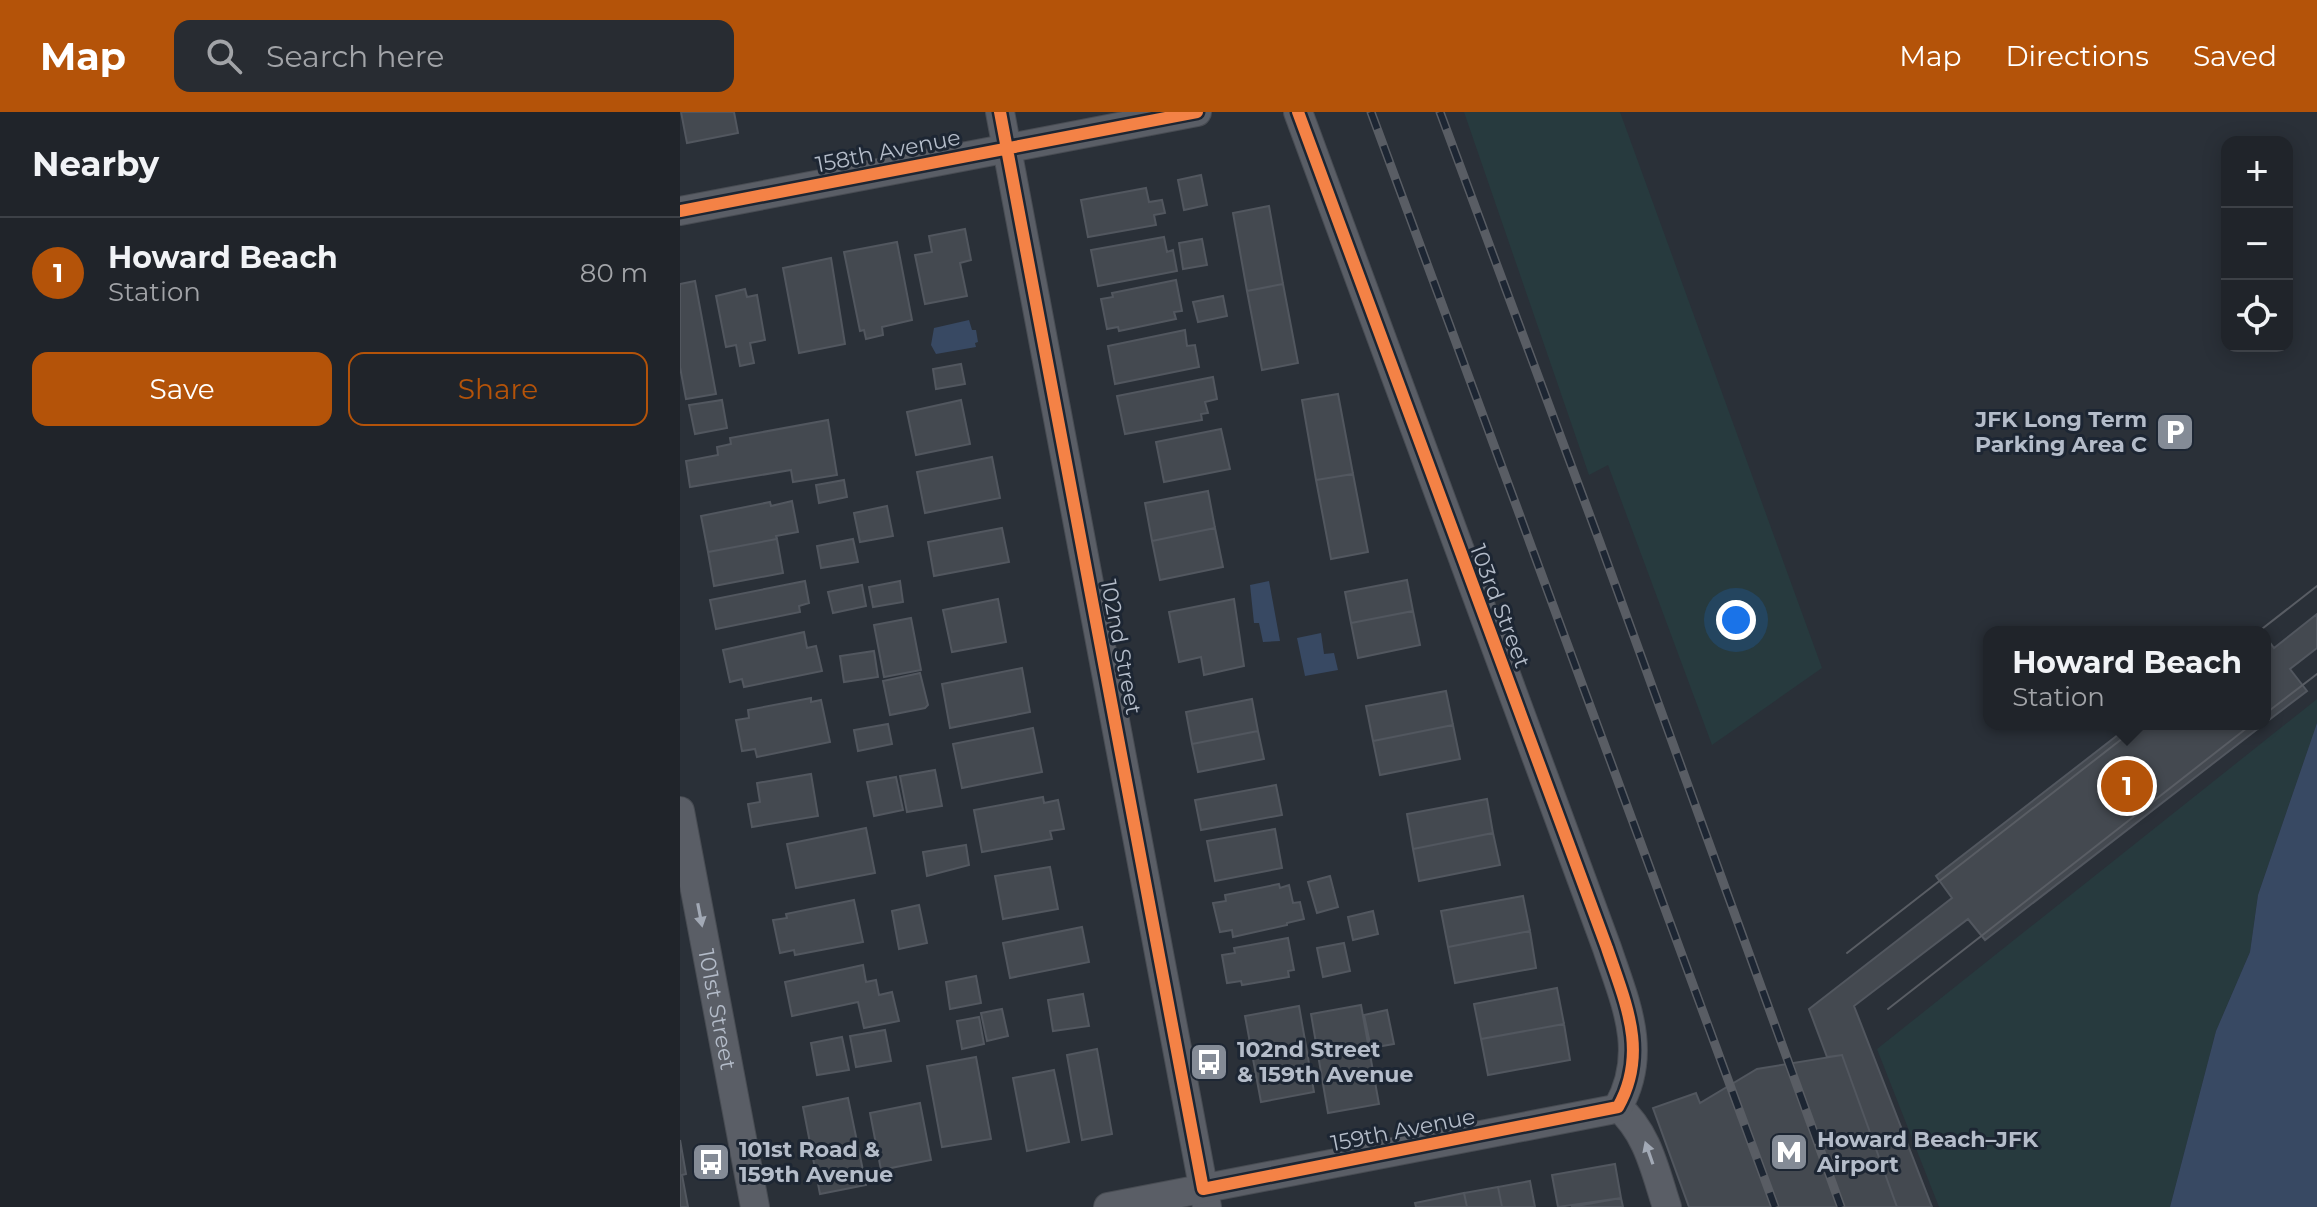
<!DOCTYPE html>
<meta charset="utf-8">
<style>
:root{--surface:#20242a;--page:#282c32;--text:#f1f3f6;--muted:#a2a4a8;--line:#3d4147;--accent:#b45309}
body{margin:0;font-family:Montserrat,sans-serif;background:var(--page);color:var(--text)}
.controls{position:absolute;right:24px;top:24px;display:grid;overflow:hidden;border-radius:16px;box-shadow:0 4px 20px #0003}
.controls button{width:72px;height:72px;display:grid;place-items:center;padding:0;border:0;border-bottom:2px solid var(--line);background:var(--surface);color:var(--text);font:40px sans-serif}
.you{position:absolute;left:1056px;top:508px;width:28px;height:28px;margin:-20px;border:6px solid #fff;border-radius:50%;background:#1a73e8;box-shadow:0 0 0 12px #1a73e833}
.badge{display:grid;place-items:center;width:52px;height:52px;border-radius:50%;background:var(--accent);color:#fff;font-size:26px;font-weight:700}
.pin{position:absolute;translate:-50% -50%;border:4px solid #fff;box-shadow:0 2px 8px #0006}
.popup{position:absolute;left:1303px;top:514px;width:288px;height:104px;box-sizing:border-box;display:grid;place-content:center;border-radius:16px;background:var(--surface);filter:drop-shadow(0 2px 6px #0005);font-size:26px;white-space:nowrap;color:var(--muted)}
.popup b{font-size:30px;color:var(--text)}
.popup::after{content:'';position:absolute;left:50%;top:100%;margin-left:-16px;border:16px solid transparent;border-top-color:var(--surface)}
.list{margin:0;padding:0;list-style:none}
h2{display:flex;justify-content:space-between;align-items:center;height:104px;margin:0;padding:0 32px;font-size:34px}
h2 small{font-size:26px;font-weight:400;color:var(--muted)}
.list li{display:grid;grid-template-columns:52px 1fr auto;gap:24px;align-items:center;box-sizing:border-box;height:112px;padding:0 32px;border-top:2px solid var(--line)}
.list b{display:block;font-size:30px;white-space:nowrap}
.list p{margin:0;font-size:26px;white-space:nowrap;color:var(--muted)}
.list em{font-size:26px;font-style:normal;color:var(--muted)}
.actions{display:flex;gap:16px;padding:24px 32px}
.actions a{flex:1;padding:18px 0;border:2px solid var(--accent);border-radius:16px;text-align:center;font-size:28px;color:var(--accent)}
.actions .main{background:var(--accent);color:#fff}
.icon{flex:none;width:44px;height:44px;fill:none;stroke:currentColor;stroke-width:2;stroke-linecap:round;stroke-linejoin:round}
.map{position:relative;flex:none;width:1637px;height:1095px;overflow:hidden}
header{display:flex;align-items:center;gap:48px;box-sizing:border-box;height:112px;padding:0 40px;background:var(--accent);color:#fff}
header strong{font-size:38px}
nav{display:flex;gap:44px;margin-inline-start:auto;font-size:28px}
.search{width:560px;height:72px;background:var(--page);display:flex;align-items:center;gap:20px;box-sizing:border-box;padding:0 28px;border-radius:16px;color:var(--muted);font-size:30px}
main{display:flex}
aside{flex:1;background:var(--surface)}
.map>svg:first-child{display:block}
</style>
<header>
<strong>Map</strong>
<div class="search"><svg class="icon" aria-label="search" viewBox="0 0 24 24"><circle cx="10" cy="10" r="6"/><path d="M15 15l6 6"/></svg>Search here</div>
<nav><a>Map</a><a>Directions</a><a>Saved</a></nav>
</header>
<main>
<aside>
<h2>Nearby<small></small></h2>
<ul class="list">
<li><span class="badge">1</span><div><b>Howard Beach</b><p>Station</p></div><em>80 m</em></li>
</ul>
<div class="actions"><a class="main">Save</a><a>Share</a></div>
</aside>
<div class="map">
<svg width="1637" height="1095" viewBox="0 0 1637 1095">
<rect width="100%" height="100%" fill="#2a3038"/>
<path fill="#273a3e" d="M784,0H940L1142,556L1032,633L928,353L909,363Z
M1637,587V611L1578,783L1570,840L1536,919L1490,1095H1259L1197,937Z"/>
<path fill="#384963" d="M289,208L292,218H296L298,230L295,231L296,235L256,242L251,233L254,216Z
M589,469L600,529L583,530L579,511H574L570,473Z
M641,521L644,542L654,541L658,558L625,564L617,526Z
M1637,611V1095H1490L1536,919L1570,840L1578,783Z"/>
<path fill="#444950" stroke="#52575f" stroke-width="2" d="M1,0H54L58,21L7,31Z
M521,63L527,93L504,98L498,68Z
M466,76L469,90L482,88L485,101L474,103L476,113L408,125L401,88Z
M589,94L603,172L567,179L553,101Z
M285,117L291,148L280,151L287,184L245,192L235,143L252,140L249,124Z
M484,125L487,140L493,138L497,159L418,174L411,138Z
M522,127L527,153L503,157L499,131Z
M217,130L232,208L202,215L203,223L186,227L184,218L180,219L164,140Z
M151,146L165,232L119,241L103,156Z
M496,168L502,199L494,200L496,207L439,219L438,215L427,217L421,187L433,185L432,181Z
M15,169L36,282L6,287L0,255V172Z
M603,172L618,251L582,258L567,179Z
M65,177L67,185L77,183L85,228L70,231L74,251L60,254L56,233L46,235L36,184Z
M543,184L547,204L518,210L513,190Z
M505,218L507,234L515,233L519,255L435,272L428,234Z
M281,252L285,272L256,277L253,257Z
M533,265L537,287L525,290L528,301L521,302L522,308L445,322L437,284Z
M658,282L673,362L636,368L622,288Z
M42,288L47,316L15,322L9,293Z
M281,288L290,332L236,343L227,300Z
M148,308L157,363L113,370L111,358L10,375L6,349L38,343L37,335L51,332L50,326Z
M541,317L550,357L484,370L476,330Z
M312,345L320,386L245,401L237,360Z
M673,362L688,440L651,447L636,368Z
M164,368L167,385L139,391L136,373Z
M528,379L535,416L472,429L465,391Z
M112,389L118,420L96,424L97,427L28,440L21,404L90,390L91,394Z
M207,394L213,424L180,430L174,401Z
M322,416L329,450L254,464L248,430Z
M535,416L543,455L480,468L472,429Z
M97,427L103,461L34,474L28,440Z
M173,427L178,450L141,456L137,434Z
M727,468L733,499L671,511L665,480Z
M125,469L129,491L119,494L120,500L36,517L30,488Z
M220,469L223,490L193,495L189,475Z
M182,473L186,494L153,501L148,480Z
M318,487L326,530L272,540L263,498Z
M554,487L564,554L524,563L521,545L499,550L489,500Z
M733,499L740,533L678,546L671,511Z
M1637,502V536L1610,557L1627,579L1585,611V524L1594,536Z
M231,506L241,558L204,565L194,513Z
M124,520L127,536L136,534L142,559L64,575L62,567L50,570L43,538Z
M194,539L198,565L164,570L160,544Z
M342,556L350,600L270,616L262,572Z
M240,561L248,593L245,596L210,603L203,569Z
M766,579L773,613L693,629L686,594Z
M131,586V590L141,588L150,630L77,645L75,637L62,639L56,608L69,606L68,598Z
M572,587L578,619L512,632L506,600Z
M208,612L212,632L178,639L174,618Z
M1452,612H1584L1305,828L1288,807L1174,894L1252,1095H1217L1162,943L1147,945L1129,897L1272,786L1256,764Z
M773,613L780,647L700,663L693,629Z
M353,616L362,660L282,676L273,632Z
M578,619L584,647L518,660L512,632Z
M255,658L262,694L227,700L220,664Z
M131,662L138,704L72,715L68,692L80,690L77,671Z
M216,665L223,698L194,704L187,670Z
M596,673L602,703L521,718L515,688Z
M363,685L364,691L378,688L384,717L370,719L372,727L302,740L294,698Z
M807,687L813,721L733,737L727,702Z
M186,716L195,761L116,776L107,732Z
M595,717L602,756L535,769L527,729Z
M813,721L820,753L739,769L733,737Z
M286,733L289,753L247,764L243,740Z
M370,755L378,797L323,807L315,764Z
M650,764L658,795L637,801L628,770Z
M599,772L600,776L609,773L613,791L620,790L624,807L607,811V813L553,825L552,818L540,820L533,791L546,789L545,783Z
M843,784L850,819L768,835L761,799Z
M174,788L183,830L115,843L114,838L100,841L93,808L107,806L106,802Z
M239,793L247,831L219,837L212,799Z
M693,799L698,822L673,828L668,805Z
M402,815L409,850L330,866L323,831Z
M850,819L856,856L775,871L768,835Z
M608,826L614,858L608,859L609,865L562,873L561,869L547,871L542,843L555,841L554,836Z
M664,831L670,859L643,865L637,836Z
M183,853L186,870L196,868L199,883L212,880L219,909L184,916L178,890L112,904L105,870Z
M296,864L301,891L270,897L266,870Z
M877,876L884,912L801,927L794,892Z
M403,882L409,914L373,919L368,888Z
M681,893L699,992L648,1001L631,902Z
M619,894L634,980L581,990L565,904Z
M322,897L328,924L307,929L301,901Z
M707,898L714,932L691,936L684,903Z
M299,905L304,932L282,937L277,909Z
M884,912L890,948L808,963L801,927Z
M205,918L211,949L176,955L170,924Z
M162,925L169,958L137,963L131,931Z
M417,937L432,1022L402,1028L387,943Z
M1162,943L1217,1095H1009L973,996L1016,981L1020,991L1077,957Z
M296,945L311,1027L262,1035L247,954Z
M374,958L389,1030L347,1039L333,966Z
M168,986L186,1073L140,1082L123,995Z
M240,991L251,1048L201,1058L190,1001Z
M0,1028L6,1062L2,1063L8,1095H0Z
M935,1052L941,1086L878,1095L872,1063Z
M850,1069L855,1095H822L818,1075Z
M818,1075L822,1095H787L784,1081Z
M784,1081L787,1095H736L735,1091Z
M941,1086L943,1095H891Z"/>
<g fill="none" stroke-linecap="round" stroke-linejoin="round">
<defs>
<g id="street">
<path d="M320,0L527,1095"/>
<path d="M0,99L517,0"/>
<path id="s1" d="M0,699L75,1095"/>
<path d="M938,995C968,1021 975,1059 987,1095"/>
<path d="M428,1095L930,998L938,995C969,940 945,890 927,836L618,0"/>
</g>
</defs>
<use href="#street" stroke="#484c53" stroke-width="30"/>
<use href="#street" stroke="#5a5e66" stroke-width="28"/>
<path stroke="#595d64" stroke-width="2" d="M1578,520L1637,474
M1585,602L1637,562
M1167,841L1461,612
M1208,897L1572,612"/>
<defs>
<path id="rail" d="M691,0L1095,1095
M760,0L919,428L1161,1095"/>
</defs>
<use href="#rail" stroke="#595d64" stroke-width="9"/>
<use href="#rail" stroke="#1d2633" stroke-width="6" stroke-dasharray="18" stroke-linecap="butt"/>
<defs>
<path id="cycleway" d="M320,0L523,1077L938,995C969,940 945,890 927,836L618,0
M0,99L517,0"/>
</defs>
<use href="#cycleway" stroke="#1d2633" stroke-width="17"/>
<use href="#cycleway" stroke="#f48246" stroke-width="12"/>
</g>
<defs><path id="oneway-solid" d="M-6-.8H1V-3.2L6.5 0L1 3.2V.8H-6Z" transform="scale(2)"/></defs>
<g fill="#a2a9b5">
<use href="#oneway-solid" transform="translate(20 803) rotate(79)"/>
<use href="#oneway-solid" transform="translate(969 1041) rotate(-109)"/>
</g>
<defs>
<symbol id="parking-square" viewBox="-11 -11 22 22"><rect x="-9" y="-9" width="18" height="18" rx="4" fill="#848b96" stroke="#1d2633"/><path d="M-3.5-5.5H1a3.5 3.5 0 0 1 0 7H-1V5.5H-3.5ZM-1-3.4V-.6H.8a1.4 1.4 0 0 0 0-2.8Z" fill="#fff"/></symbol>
<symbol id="bus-square" viewBox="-11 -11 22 22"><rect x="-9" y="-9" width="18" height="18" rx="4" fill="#848b96" stroke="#1d2633"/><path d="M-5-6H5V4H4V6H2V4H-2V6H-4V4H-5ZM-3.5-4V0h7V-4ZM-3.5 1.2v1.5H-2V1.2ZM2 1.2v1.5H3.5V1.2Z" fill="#fff"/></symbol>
<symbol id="metro-square" viewBox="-11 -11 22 22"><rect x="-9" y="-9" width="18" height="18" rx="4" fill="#848b96" stroke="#1d2633"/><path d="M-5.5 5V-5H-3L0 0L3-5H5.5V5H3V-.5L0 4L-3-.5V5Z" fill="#fff"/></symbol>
</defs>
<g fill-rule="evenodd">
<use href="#parking-square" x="1473" y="298" width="44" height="44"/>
<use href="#bus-square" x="507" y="928" width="44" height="44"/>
<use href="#metro-square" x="1087" y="1018" width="44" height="44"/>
<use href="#bus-square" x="9" y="1028" width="44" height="44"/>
</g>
<g text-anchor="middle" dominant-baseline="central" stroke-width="6" stroke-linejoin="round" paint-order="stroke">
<g font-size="22" fill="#b4bcc9" stroke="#1d2633">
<text transform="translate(208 39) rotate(-11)">158th Avenue</text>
<text transform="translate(820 494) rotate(69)">103rd Street</text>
<text transform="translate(441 535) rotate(79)">102nd Street</text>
<text stroke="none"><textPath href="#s1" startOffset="202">101st Street</textPath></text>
<text transform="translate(723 1018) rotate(-11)">159th Avenue</text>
</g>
<g font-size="22" font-weight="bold" fill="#b4bcc9" stroke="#1d2633" text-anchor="start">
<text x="1467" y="307" text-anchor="end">JFK Long Term<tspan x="1467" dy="25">Parking Area C</tspan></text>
<text x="557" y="937">102nd Street<tspan x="557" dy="25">&amp; 159th Avenue</tspan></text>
<text x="1137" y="1027">Howard Beach–JFK<tspan x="1137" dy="25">Airport</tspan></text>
<text x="59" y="1037">101st Road &amp;<tspan x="59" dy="25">159th Avenue</tspan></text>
</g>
</g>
</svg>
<div class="controls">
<button>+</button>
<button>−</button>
<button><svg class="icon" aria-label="locate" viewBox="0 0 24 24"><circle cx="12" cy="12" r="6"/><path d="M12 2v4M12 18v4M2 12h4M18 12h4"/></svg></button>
</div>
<div class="you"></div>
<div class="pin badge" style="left:1447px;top:674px">1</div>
<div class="popup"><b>Howard Beach</b>Station</div>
</div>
</main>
